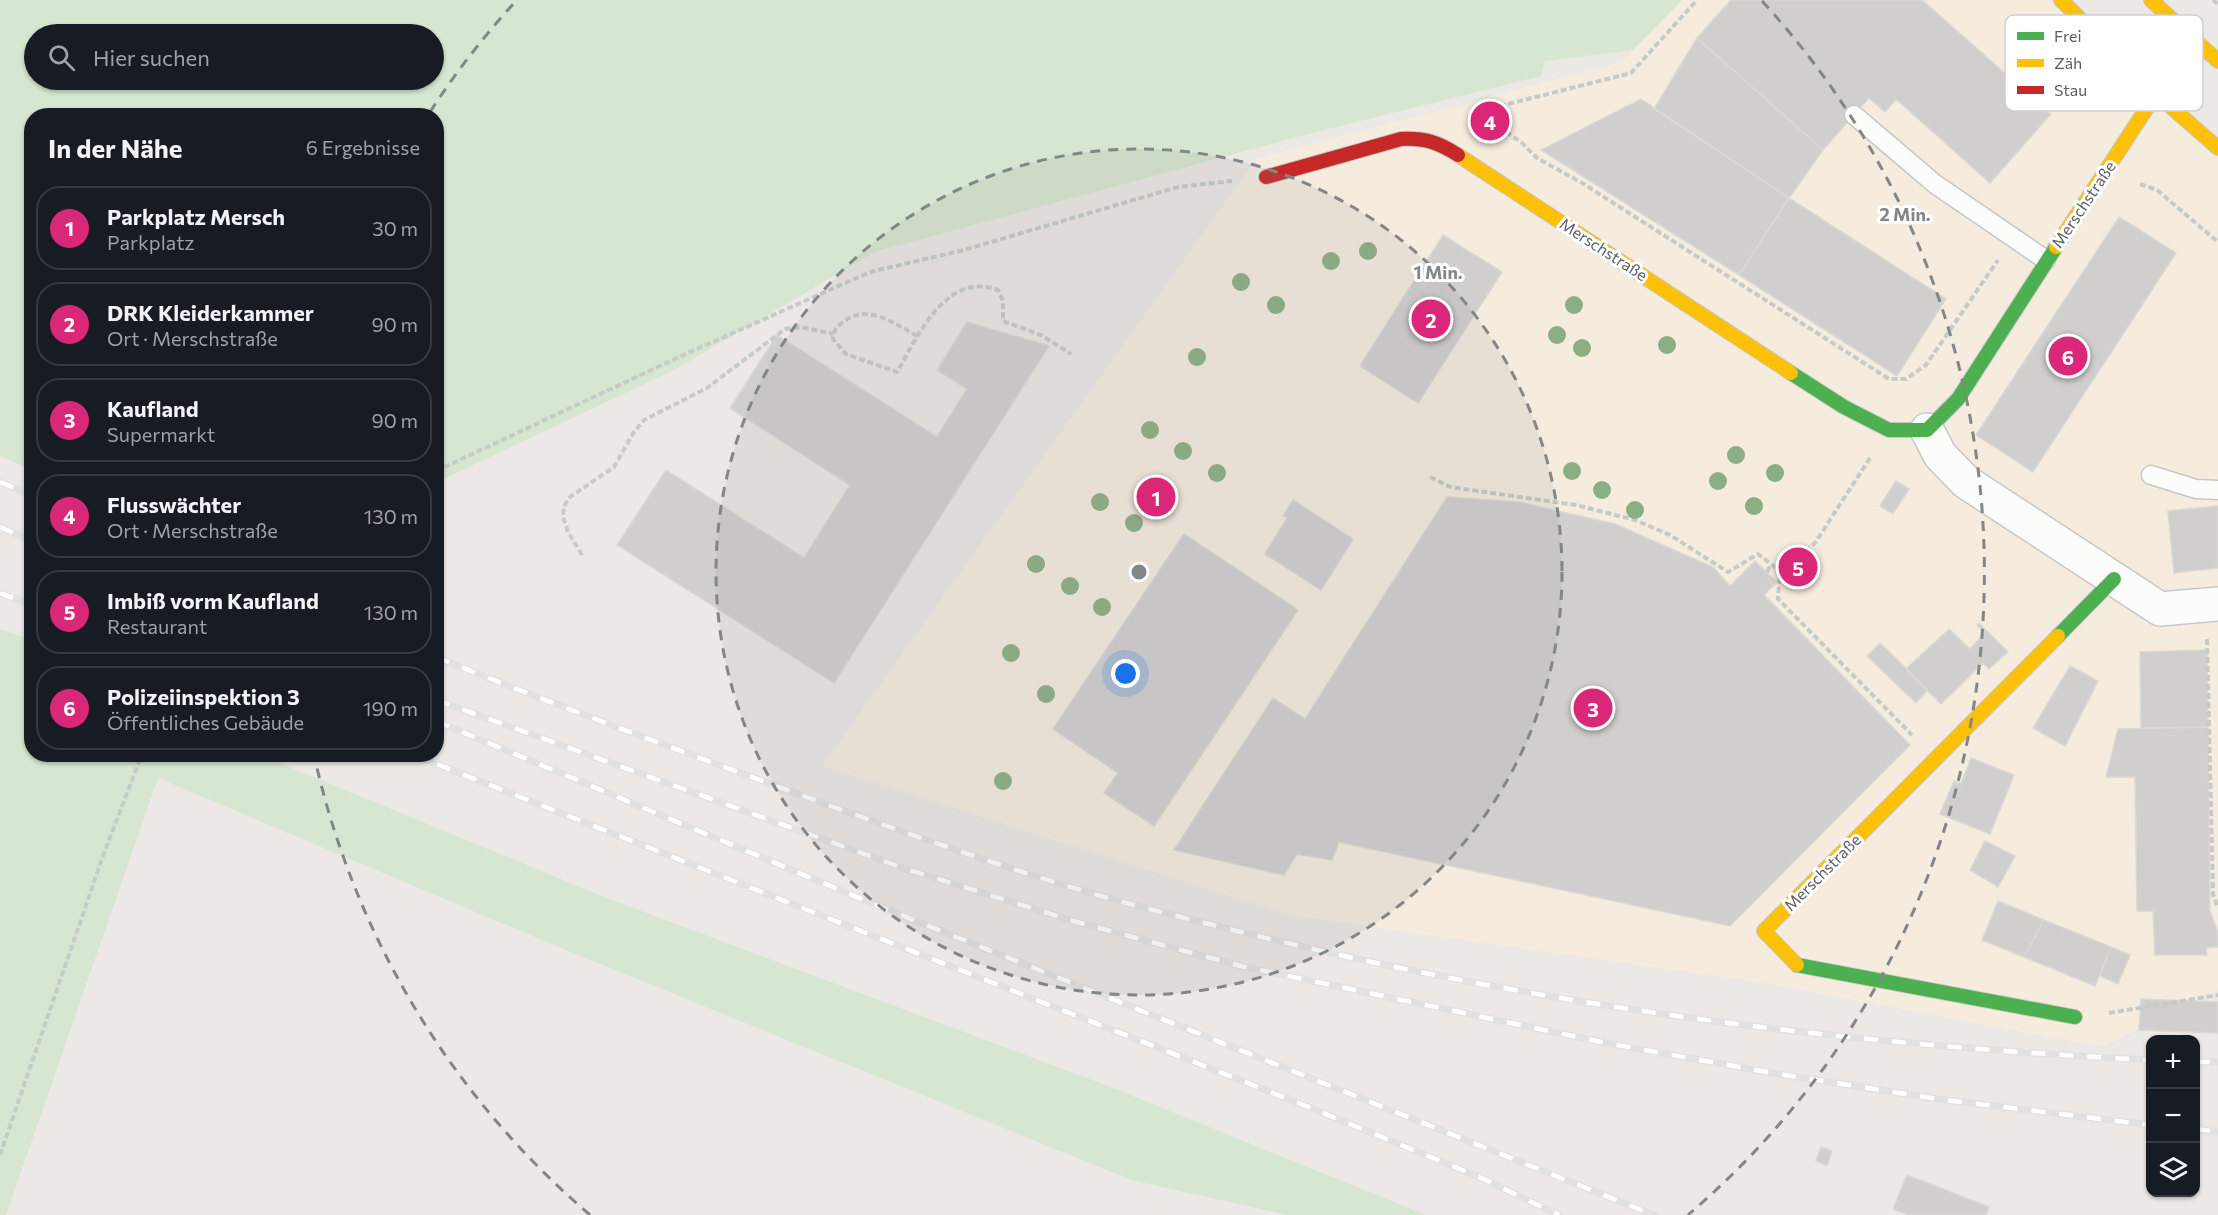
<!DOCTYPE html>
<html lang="de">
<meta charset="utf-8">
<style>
:root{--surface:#171b24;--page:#242831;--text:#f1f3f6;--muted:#9ea1a6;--line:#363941;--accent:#db2777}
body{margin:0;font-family:Commissioner,sans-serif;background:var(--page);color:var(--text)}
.controls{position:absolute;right:18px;bottom:18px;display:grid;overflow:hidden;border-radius:12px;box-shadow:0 2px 4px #0004}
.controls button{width:54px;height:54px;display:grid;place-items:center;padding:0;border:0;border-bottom:2px solid var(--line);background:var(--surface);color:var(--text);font:30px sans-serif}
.you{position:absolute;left:1126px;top:674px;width:21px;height:21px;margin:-15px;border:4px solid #fff;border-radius:50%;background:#1a73e8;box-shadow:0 0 0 9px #1a73e833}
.badge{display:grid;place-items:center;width:39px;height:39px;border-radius:50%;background:var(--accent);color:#fff;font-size:20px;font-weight:700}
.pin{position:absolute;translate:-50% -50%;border:3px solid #fff;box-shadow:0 2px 6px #0006}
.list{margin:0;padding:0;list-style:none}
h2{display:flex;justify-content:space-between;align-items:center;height:78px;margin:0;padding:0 24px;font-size:26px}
h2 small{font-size:20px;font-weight:400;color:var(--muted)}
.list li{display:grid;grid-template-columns:39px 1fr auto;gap:18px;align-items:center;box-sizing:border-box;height:84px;margin:0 12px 12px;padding:0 12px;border:2px solid var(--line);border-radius:24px}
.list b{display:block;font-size:22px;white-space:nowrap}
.list p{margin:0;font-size:20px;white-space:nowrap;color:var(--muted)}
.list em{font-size:20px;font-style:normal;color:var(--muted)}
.icon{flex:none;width:33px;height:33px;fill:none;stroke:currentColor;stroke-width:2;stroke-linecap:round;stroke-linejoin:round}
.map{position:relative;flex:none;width:2218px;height:1215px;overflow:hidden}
.search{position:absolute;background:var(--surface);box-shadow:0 2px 4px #0004;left:24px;top:24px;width:420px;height:66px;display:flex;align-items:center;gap:15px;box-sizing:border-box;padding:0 21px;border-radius:33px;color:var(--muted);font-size:22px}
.panel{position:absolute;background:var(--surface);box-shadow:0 2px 4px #0004;left:24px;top:108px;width:420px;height:654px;border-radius:24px}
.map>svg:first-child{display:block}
</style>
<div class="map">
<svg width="2218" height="1215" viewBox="0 0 2218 1215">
<rect width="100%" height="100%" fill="#ebe8e5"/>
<path fill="#f5ecde" d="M1682,0H2049L2218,160V989L2103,1047L1759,982L1289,915L822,766L1256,159L1622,62Z"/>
<path fill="#d6e6d0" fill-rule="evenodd" d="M0,0H1682L1633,50L1545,61L1541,76L1304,135L874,252L676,369L437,482L436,116H32L31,469L0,456ZM34,34H434V80H34Z
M0,629L31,640L32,754L265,755L289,767L607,898L1103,1084L1426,1215H1288L1132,1180L573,953L158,778L6,1215H0Z"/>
<path fill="#d1cfce" stroke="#dad8d4" stroke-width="1.5" d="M1731,0H1922L2051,114L1990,183L1896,99L1885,112L1869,98L1823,150L1697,38Z
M1697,38L1823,150L1789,198L1654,109Z
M1641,99L1789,198L1739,275L1541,150Z
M1789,198L1946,299L1897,376L1739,275Z
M2119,217L2176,253L2033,472L1976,435Z
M1443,235L1502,272L1418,403L1360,366Z
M967,322L1049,346L834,683L617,545L666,470L804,558L850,485L730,408L777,335L937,437L967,389L937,370Z
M1896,481L1909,489L1893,514L1880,506Z
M1447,497L1519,502L1615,524L1713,567L1730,586L1755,561L1777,582L1764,595L1910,745L1730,926L1339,842L1332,860L1297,854L1284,875L1174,850L1273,698L1305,719Z
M1293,500L1353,539L1321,590L1265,554L1287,518L1283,516Z
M2218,506V568L2174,573L2168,511Z
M1184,534L1298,610L1154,826L1104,793L1118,773L1053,729Z
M1979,623L2008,652L1989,669L1983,663L1941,704L1906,669L1949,629L1970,649L1985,633L1977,625Z
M1880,643L1928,690L1916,703L1867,656Z
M2207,650L2208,727L2141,728L2140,652Z
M2070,666L2098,681L2065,746L2033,728Z
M2208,727L2210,911L2218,932V947L2206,948L2207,955H2155L2153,911H2137L2135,777H2106L2118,729Z
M1971,758L2014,775L1990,834L1940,814L1954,781L1961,784Z
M1985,841L2015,856L1998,887L1970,870Z
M1998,901L2044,920L2024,957L1982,940Z
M2044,920L2111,947L2095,986L2024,957Z
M2111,947L2130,955L2118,984L2100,976Z
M2141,999L2218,1002V1033L2139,1030Z
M1821,1147L1832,1151L1827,1166L1816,1161Z
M1907,1175L1989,1207L1986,1215H1908L1893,1209Z"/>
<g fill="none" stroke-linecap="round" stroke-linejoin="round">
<defs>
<path id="lane" d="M1854,115L1935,184L2046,260
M2151,475L2196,489L2218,490"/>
<path id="street" d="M1927,430L1940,455L1966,482L2160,609L2218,604"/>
<path id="fast" d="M1791,373L1844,407L1889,430H1927L1958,399L2056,247
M2058,636L2114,579
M1797,965L2075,1017"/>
<path id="slow" d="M2061,0L2156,94L2218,148
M2151,0L2218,61
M2156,94L2198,44
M1458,155L1791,373
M2056,247L2156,94
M1797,965L1764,931L2058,636"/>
<path id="jam" d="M1266,177L1401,139C1425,138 1438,142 1458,155"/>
</defs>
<use href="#lane" stroke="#c7c7c7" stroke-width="21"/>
<use href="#street" stroke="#c7c7c7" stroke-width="36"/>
<use href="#fast" stroke="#c7c7c7" stroke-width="16"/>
<use href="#slow" stroke="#c7c7c7" stroke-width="16"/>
<use href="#jam" stroke="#c7c7c7" stroke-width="16"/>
<path stroke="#c6cbc8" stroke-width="4" stroke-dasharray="6 3" stroke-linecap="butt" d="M2213,0L2218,4
M1476,112L1521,142L1537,158L1582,183L1889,379H1906L1926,365L1998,260
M1470,122L1476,112L1631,73L1697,0
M2140,184L2157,190L2218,242
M917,336C894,323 866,302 842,323C836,327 833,332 833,339L846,354L897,372C917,337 947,270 998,290L1003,301V321L1041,335L1071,354
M1870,458L1815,543L1780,571L1778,599L1912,735
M436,471L679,357L870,272L964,250L1178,187L1232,181
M1430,477L1450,487L1576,505L1635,520L1670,535L1728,572L1758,554L1780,571
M582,555L568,532L563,517L564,506L570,497L614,467L634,432L644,420L707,388L785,329L801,327L833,334
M1767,572L1771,565
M2207,639L2213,894L2218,908
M2109,1013L2218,995
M0,1155L104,853L142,754"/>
<use href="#lane" stroke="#fcfcfb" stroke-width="18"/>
<use href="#street" stroke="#fcfcfb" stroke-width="33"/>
<use href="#fast" stroke="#4caf50" stroke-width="14"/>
<use href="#slow" stroke="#ffc107" stroke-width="14"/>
<use href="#jam" stroke="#c62828" stroke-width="14"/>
<defs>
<path id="rail" d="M0,482L32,495
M0,527L32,541
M0,593L32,605
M436,657C530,695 624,730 719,765C833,807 947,849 1064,885C1132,906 1201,922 1270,939C1562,1009 1851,1045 2150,1060
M436,700L906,869L1073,921L1241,966L1606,1043L1772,1073L1938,1099L2150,1125
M436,721L871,903L1654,1215
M411,754L1306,1106L1477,1176L1559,1215
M2196,1062H2218
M2196,1129L2218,1132"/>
</defs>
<use href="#rail" stroke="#e1e1e1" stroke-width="7"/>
<use href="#rail" stroke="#fff" stroke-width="4.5" stroke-dasharray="14" stroke-linecap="butt"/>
</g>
<g fill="#8baf84">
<circle cx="1368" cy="251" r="9"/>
<circle cx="1331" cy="261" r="9"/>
<circle cx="1241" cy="282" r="9"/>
<circle cx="1276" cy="305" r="9"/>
<circle cx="1574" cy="305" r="9"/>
<circle cx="1557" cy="335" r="9"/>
<circle cx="1667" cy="345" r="9"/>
<circle cx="1582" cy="348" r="9"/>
<circle cx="1197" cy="357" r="9"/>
<circle cx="1150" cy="430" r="9"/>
<circle cx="1183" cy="451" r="9"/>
<circle cx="1736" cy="455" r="9"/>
<circle cx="1572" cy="471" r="9"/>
<circle cx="1217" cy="473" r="9"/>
<circle cx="1775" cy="473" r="9"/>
<circle cx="1718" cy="481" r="9"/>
<circle cx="1602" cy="490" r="9"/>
<circle cx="1100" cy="502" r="9"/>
<circle cx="1754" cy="506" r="9"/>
<circle cx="1635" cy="510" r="9"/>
<circle cx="1134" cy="523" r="9"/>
<circle cx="1036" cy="564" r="9"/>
<circle cx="1070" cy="586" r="9"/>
<circle cx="1102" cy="607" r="9"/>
<circle cx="1011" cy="653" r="9"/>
<circle cx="1046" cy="694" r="9"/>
<circle cx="1003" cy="781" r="9"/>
</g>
<circle cx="1139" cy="572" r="423" fill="#838687" fill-opacity=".12"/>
<g fill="none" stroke="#838687" stroke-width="3" stroke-dasharray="10 8">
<circle cx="1139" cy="572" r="423"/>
<path d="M590 1215A845 845 0 0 1 314 755M430 112A845 845 0 0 1 516 1M1762 1A845 845 0 0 1 1688 1215"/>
</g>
<g text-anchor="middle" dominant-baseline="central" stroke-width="6" stroke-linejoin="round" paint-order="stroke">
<g font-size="16" fill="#5b6063" stroke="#fff">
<text transform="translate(2083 204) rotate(-56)">Merschstraße</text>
<text transform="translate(1604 249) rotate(33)">Merschstraße</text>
<text transform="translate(1822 872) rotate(-45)">Merschstraße</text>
</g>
</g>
<rect x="2005" y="15" width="198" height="96" rx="9" fill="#fff" stroke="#cecfd0" stroke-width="1.5"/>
<rect x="2017" y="32" width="27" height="8" fill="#4caf50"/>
<rect x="2017" y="59" width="27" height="8" fill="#ffc107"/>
<rect x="2017" y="86" width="27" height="8" fill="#c62828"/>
<g font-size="16" fill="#5b6063">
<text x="2054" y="42">Frei</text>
<text x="2054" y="69">Zäh</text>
<text x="2054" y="96">Stau</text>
</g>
<circle cx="1139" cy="572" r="9" fill="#838687" stroke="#fff" stroke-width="3"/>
<g font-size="18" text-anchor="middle" font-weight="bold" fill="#838687" stroke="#fff" stroke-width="6" stroke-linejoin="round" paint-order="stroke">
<text x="1905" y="221">2 Min.</text>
<text x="1438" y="279">1 Min.</text>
</g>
</svg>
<div class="controls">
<button>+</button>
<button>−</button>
<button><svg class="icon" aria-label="layers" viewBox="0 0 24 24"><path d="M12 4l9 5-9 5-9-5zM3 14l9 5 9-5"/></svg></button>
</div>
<div class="you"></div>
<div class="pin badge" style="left:1156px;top:497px">1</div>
<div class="pin badge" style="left:1431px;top:319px">2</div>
<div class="pin badge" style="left:1593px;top:708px">3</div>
<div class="pin badge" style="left:1490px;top:121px">4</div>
<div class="pin badge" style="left:1798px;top:567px">5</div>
<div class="pin badge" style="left:2068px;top:356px">6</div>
<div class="search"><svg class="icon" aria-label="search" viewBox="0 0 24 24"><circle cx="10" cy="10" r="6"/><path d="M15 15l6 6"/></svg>Hier suchen</div>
<section class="panel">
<h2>In der Nähe<small>6 Ergebnisse</small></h2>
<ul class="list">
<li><span class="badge">1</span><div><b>Parkplatz Mersch</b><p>Parkplatz</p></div><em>30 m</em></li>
<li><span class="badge">2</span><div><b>DRK Kleiderkammer</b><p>Ort · Merschstraße</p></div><em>90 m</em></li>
<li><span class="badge">3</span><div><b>Kaufland</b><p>Supermarkt</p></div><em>90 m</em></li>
<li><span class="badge">4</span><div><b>Flusswächter</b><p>Ort · Merschstraße</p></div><em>130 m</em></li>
<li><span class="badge">5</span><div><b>Imbiß vorm Kaufland</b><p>Restaurant</p></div><em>130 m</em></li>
<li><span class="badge">6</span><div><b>Polizeiinspektion 3</b><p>Öffentliches Gebäude</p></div><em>190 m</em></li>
</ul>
</section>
</div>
